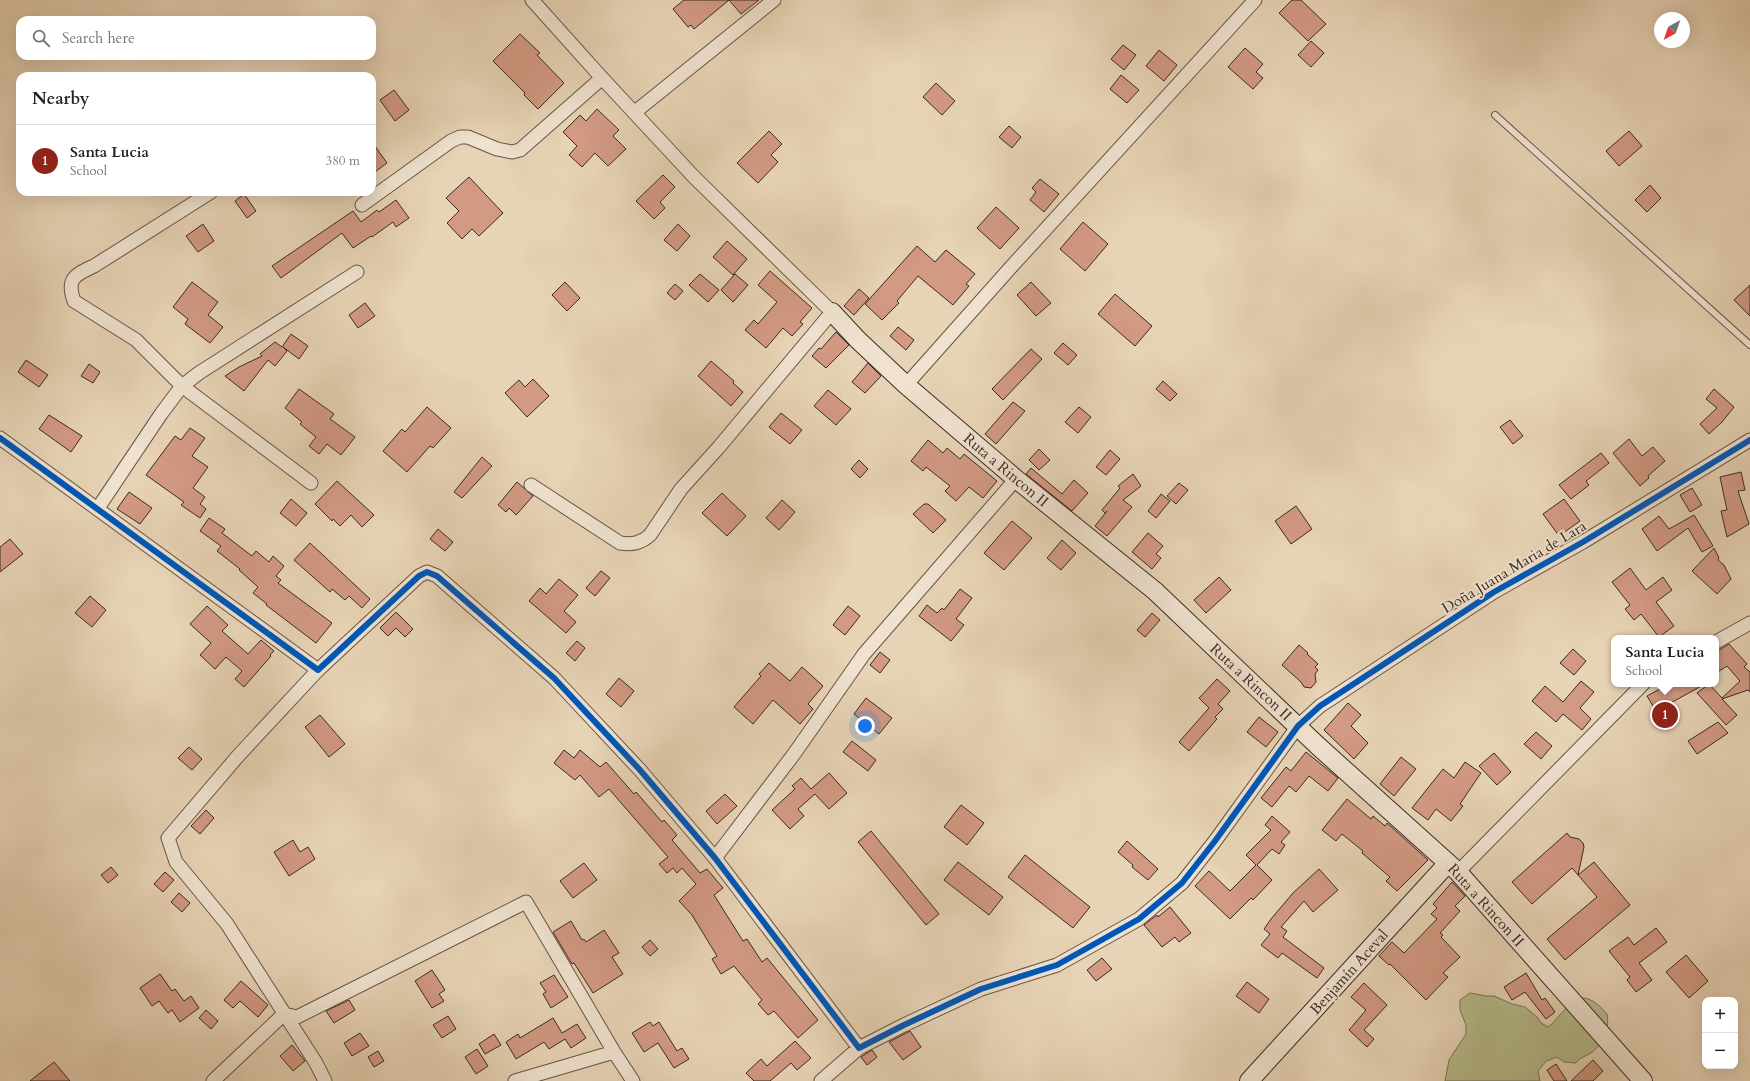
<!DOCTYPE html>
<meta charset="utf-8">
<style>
:root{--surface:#fff;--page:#f2f2f2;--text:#202124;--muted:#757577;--line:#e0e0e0;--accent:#8f2418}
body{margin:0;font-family:Cardo,serif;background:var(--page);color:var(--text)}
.controls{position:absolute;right:12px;bottom:12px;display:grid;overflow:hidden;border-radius:8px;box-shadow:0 4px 16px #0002}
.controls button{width:36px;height:36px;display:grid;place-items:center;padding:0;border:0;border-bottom:1px solid var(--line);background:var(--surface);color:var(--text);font:20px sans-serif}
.compass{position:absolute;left:1654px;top:12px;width:36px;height:36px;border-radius:50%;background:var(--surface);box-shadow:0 4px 16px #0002;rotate:220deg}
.you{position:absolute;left:865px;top:726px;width:14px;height:14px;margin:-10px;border:3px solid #fff;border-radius:50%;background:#1a73e8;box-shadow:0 0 0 6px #1a73e833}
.badge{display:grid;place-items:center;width:26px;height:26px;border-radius:50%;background:var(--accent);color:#fff;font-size:13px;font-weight:700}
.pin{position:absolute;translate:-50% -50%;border:2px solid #fff;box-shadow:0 1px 4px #0006}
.popup{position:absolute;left:1611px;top:635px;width:108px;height:52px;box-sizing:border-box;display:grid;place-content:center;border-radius:8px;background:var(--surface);filter:drop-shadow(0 1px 3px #0005);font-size:13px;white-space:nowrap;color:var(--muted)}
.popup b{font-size:15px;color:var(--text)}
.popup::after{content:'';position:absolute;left:50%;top:100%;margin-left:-8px;border:8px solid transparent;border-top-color:var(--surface)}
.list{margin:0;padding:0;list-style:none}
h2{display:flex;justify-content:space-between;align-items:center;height:52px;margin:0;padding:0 16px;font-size:17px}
h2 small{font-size:13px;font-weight:400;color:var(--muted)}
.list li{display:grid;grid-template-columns:26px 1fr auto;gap:12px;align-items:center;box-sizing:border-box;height:72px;padding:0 16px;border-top:1px solid var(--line)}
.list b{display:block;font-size:15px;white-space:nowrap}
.list p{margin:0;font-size:13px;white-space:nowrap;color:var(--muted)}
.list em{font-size:13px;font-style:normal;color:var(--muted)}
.icon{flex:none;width:22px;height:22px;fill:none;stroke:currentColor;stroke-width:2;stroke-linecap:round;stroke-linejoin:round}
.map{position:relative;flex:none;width:1750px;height:1081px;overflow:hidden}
.search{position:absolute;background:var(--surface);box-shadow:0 4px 16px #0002;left:16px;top:16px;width:360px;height:44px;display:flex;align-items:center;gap:10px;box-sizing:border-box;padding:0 14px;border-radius:12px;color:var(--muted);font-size:15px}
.panel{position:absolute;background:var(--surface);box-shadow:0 4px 16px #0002;left:16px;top:72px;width:360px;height:124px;border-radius:12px}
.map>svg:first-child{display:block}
</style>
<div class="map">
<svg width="1750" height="1081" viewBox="0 0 1750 1081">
<rect width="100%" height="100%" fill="#e7d3b5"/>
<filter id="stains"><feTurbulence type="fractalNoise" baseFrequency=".005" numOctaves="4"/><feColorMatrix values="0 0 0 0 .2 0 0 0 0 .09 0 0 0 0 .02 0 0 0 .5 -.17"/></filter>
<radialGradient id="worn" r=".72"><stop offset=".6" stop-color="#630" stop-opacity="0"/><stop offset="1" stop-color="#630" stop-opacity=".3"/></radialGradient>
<path fill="#b6bc8d" stroke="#787358" d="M1470,993L1486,996H1494L1512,1004L1525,1007L1537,1017L1541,1023L1548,1027L1551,1025C1572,1002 1581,984 1607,1014C1610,1029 1603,1044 1591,1053C1585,1057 1580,1057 1576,1063L1564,1062L1557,1057L1546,1061L1538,1071L1540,1081H1445L1449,1060L1466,1034V1025L1460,1010V1000Z"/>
<path fill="#d29983" stroke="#3b2a24" d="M684,0H759L741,14L729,0L694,29L691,25L688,27L673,9Z
M1292,0H1301L1326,24L1308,41L1279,13Z
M520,34L540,53L537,55L564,83L538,109L524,95L525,93L493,61Z
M1311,41L1324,53L1311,67L1298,55Z
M1123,45L1136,55L1124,70L1111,59Z
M1245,48L1263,64L1256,72L1263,78L1253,89L1228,67Z
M1159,50L1177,65L1164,81L1146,66Z
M1121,75L1139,90L1127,103L1110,89Z
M936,83L955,101L942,115L923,97Z
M394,90L409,110L395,121L380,100Z
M597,109L619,130L613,136L626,149L608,166L595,153L582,167L569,155L577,146L563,132L580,115L586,121Z
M1009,126L1021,137L1012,148L999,137Z
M769,131L782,144L771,155L778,162L758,183L737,163Z
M1629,131L1642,146L1619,166L1606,151Z
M372,142L387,163L372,174Z
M663,175L675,187L660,202L665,208L654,219L636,201Z
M469,177L503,213L479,236L472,229L462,239L447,223L459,211L446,198Z
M1040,179L1059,194L1044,212L1030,200L1036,192L1032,188Z
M1650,185L1661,198L1647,212L1635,200Z
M244,194L256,211L247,218L235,201Z
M396,200L409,218L396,227L393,222L372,237L371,236L353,248L342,233L281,278L272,266L353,211L361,222L377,210L379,212Z
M996,207L1019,228L1000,249L977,228Z
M1083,222L1108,244L1085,271L1060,249Z
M203,224L214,241L198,252L186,236Z
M678,224L690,236L677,251L664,240Z
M727,241L747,259L733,275L713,257Z
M917,246L935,262L946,250L975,274L966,284L969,286L953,305L918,276L897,301L899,303L882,320L865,304Z
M770,271L812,308L800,322L803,324L792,336L783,328L766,348L745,330L754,320L758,324L777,302L758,285Z
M700,274L719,290L708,302L689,285Z
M735,274L748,285L733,302L721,290Z
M192,282L218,302L208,315L223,327L210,343L185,324L188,319L173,307Z
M565,282L580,298L567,311L552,295Z
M1031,282L1051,303L1036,316L1017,295Z
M675,284L683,291L675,300L667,293Z
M1750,285V316L1734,300Z
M859,289L869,298L854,315L844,306Z
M1115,294L1152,326L1135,346L1098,314Z
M365,303L375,316L358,328L349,315Z
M898,327L914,340L906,350L890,336Z
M836,332L849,345L826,368L812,356L819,348L821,349Z
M291,334L308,346L299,359L283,347L287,351L275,366L268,360L244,391L225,376L239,367L262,356L260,354L275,342L282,347Z
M1063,343L1077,355L1068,365L1054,353Z
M1031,349L1042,359L1003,400L992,389Z
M26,360L48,375L39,387L18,372Z
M711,361L734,381L733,383L743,392L731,406L698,376Z
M868,363L881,376L865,393L852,382Z
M89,364L100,372L93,383L81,376Z
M533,379L549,396L527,417L505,393L519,380L525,387Z
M1163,381L1177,394L1170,401L1156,389Z
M299,389L334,414L330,419L355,437L341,455L327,444L319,454L309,446L316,437L300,424L302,422L285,408Z
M1714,389L1734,407L1722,422L1709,434L1700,424L1717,408L1706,399Z
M828,390L851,409L836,425L814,406Z
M1013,402L1025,411L996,444L985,434Z
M427,407L451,428L433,448L430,446L407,472L383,451L402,429L405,432Z
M1079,407L1091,417L1078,433L1065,422Z
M781,413L802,430L790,444L769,427Z
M49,415L82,436L71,452L39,429Z
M1510,420L1523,436L1513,444L1500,427Z
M190,428L205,438L192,456L208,467L193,488L205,497L200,504L206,509L200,518L181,505L184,502L146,475L175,436L181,440Z
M1629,439L1642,456L1653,447L1665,461L1648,476L1649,478L1640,486L1613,453Z
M928,440L943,453L947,448L960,459L964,454L997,481L983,498L969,487L956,501L945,491L950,486L926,467L923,471L911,461Z
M1039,449L1050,460L1039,470L1029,460Z
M1110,450L1120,459L1106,475L1096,467Z
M1601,453L1609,463L1586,481L1589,485L1571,499L1559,485Z
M482,457L492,466L462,498L454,492Z
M859,460L868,469L860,478L851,469Z
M1031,468L1062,494L1074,480L1088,493L1072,511L1026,474Z
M1741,472L1745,490L1738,491L1749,524L1727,537L1721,511L1727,510L1720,477Z
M1133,474L1141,486L1123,500L1132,507L1107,536L1095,526L1107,511L1105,513L1102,510L1120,488L1118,486Z
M337,481L374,515L362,527L351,515L340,526L333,519L332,521L315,504Z
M517,482L533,496L516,515L509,508L506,512L498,505Z
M1179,483L1188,490L1176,504L1167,496Z
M1692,488L1702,505L1690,512L1680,495Z
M129,492L152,508L140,524L117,509Z
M722,493L746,516L727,536L702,513Z
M1161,494L1170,501L1156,518L1148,511Z
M291,499L307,513L296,526L280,513Z
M1564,499L1580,521L1559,536L1543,514Z
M782,500L795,512L779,530L766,518Z
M924,504H928L946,520L933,533L913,514Z
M1296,506L1312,529L1291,544L1275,521Z
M1694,515L1713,546L1702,552L1688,528L1657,551L1642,529L1659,516L1669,529Z
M209,518L225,529L222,533L252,556L256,551L269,562L273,556L284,566L276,576L281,580L278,583L332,623L316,643L266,605L267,604L253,593L258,587L239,570L240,569L217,551L221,546L200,531Z
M1012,521L1032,538L1004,570L984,553Z
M438,529L453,542L445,551L430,539Z
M1148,533L1163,546L1156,554L1161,558L1152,569L1132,552Z
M10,539L23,554L0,572V547Z
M1062,540L1076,553L1061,570L1047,558Z
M310,543L370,599L362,608L349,596L345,600L332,589L330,592L294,560Z
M1714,548L1719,558L1718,560L1724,565L1731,579L1717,594L1692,571Z
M1630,568L1646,590L1663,577L1672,590L1656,602L1674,626L1659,637L1641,614L1634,620L1625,609L1630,605L1612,582Z
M601,571L610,578L595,596L586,588Z
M1219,577L1231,590L1206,613L1194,600Z
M559,579L578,595L564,611L576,622L566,633L529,601L540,588L546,594Z
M960,589L972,598L956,619L964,625L951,641L919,616L927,605L937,613L942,608L944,610Z
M90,596L106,610L92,627L75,613Z
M207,606L228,625L222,631L248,654L261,640L274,651L270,655L271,656L244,687L235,679L242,671L226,657L215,669L200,655L211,643L190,624Z
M848,606L860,616L845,635L833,625Z
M396,612L413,629L405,637L396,628L388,636L380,628Z
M1152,613L1160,620L1145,637L1137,630Z
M577,641L585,648L575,661L566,653Z
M1729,644L1747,664L1744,667L1750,672V692L1748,690L1722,699L1737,715L1726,725L1697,693L1709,684L1722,698L1740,681L1727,666L1716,673V652Z
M1299,645L1308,653L1307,654L1318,664L1315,667L1318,670L1315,674L1316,682L1311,688L1304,687L1301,682L1282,665Z
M1573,649L1586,661L1574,675L1560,663Z
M880,652L890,660L880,673L870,665Z
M769,663L790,681L802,667L823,686L808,704L813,709L800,724L773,700L753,724L734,707L761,676L759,674Z
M619,678L634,691L621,707L606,694Z
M1217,679L1230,691L1218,704L1223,709L1215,717L1217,719L1189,751L1179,742L1209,708L1199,698Z
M1581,681L1594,692L1580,708L1591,719L1582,730L1563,714L1556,722L1532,701L1545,686L1563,702Z
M1669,684H1705L1656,711L1647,696Z
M866,698L892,718L879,734L854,714Z
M1348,703L1361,715L1351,726L1368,743L1354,759L1324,730Z
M320,715L345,744L329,757L305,727Z
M1259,717L1278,732L1266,747L1247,732Z
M1718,722L1728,733L1697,754L1688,741Z
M1536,732L1552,746L1541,759L1524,744Z
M852,741L876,760L868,771L843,752Z
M189,747L202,759L192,770L178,758Z
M564,750L574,758L580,750L600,767L606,762L634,794L636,792L662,822L664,820L677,835L672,840L700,873L707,869L723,888L714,895L743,941L747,939L762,962L767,958L818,1020L798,1038L774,1011L768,1015L758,1004L762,1000L734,966L721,974L712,959L717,956L692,915L679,901L696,884L682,868L677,873L673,868L667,873L659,864L668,857L609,789L599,797L580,775L575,780L554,763Z
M1306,752L1338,778L1328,791L1309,776L1296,792L1289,786L1272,807L1261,798L1286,767L1291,771Z
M1494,753L1511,772L1497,785L1479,766Z
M1401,757L1416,769L1394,796L1380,784Z
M1465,762L1481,773L1460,804L1463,806L1451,821L1436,809L1428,820L1412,808L1443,769L1454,778Z
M829,773L847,793L829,809L815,794L798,809L804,816L790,829L772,810L795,789L792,786L801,778L811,789Z
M725,794L737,806L717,824L706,811Z
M1347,799L1371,819L1373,816L1385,826L1387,823L1428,860L1397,891L1386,881L1390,877L1362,853L1363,851L1342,834L1336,841L1322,830Z
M961,805L984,823L967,845L944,827Z
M206,810L214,818L200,834L191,826Z
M1272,816L1290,832L1281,842L1285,845L1279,854L1272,849L1257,865L1272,880L1253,900L1251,898L1230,919L1195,886L1209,871L1230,891L1256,865L1246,855L1271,830L1265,825Z
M871,831L939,914L926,925L858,842Z
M1567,833L1570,837L1579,839L1583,843L1584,847L1578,875L1594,862L1630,905L1565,960L1547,939L1597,897L1572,868L1532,904L1512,882Z
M293,840L300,852L308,847L315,859L289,876L274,852Z
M1127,841L1158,869L1148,880L1132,867L1133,865L1118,852Z
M1025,855L1090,907L1073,928L1008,877Z
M958,862L1003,897L989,915L944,880Z
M584,863L597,880L573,898L560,881Z
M111,867L118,875L108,883L101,875Z
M1319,869L1338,890L1313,912L1304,901L1281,927L1287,931L1283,937L1324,968L1317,978L1282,953L1278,958L1261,945L1270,934L1264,929L1271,919L1293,893Z
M165,872L174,880L163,892L154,884Z
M1452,882L1465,896L1455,906L1460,911L1440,933L1443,935L1441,937L1460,957L1443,973L1448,977L1426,1000L1390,964L1389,965L1379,956L1392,942L1404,953L1437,919L1431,914L1437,908L1433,904Z
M179,893L190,903L182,912L171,902Z
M1170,907L1191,933L1179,942L1175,937L1162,947L1144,925L1157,915L1158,917Z
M571,921L582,940L584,939L586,942L604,930L619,953L612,957L623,974L593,993L574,963L572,964L553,932Z
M1656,928L1667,942L1639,963L1652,980L1636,992L1627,980L1630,977L1609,951L1628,937L1634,945Z
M650,940L658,949L650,956L642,947Z
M1686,955L1708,981L1689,998L1666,972Z
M1102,958L1112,969L1096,981L1087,970Z
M432,970L445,990L439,994L444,1001L432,1008L415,981Z
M1526,973L1542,1000L1545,998L1555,1012L1546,1019L1525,992L1512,1000L1504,987Z
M160,974L172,991L175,989L184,1001L191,996L199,1008L180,1022L172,1010L168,1013L159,1001L152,1006L140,988Z
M554,975L568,997L551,1008L543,994L546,992L540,983Z
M241,981L268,1005L258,1017L240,1001L233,1008L224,1000Z
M1247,982L1269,999L1259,1013L1236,996Z
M1364,983L1387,1005L1364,1030L1374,1039L1367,1047L1349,1030L1366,1010L1351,997Z
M349,1000L355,1010L334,1023L326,1011Z
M206,1010L218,1021L211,1029L199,1018Z
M448,1016L456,1029L442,1038L433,1025Z
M553,1018L562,1033L577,1024L586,1038L571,1048L565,1039L549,1049L544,1042L516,1059L506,1042L518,1034L520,1038Z
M650,1022L653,1026L659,1022L677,1051L682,1048L689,1059L674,1068L658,1043L644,1052L632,1033Z
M910,1031L921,1047L903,1060L889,1042Z
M360,1033L369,1046L352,1056L344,1043Z
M494,1034L501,1045L485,1054L479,1044Z
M795,1041L811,1058L797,1070L791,1063L770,1081H754L746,1073L761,1059L767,1066Z
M292,1045L305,1061L293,1071L280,1056Z
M477,1049L488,1066L476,1074L465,1057Z
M872,1050L877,1057L867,1065L861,1057Z
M378,1051L384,1061L374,1067L368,1057Z
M1593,1060L1603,1071L1593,1081H1571Z
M54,1062L70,1081H30Z
M1556,1064L1567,1081H1554L1547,1070Z"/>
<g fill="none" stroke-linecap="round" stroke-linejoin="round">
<defs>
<path id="lane" d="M1495,115L1750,345"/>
<path id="street" d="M635,112L774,0
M211,192L94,266C75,275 66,278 74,301L136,340L182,386L311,483
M362,205L451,141L460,137H468L497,149L512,152L520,150L602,78
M906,385L1012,266L1255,0
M0,438L318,670L419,576L427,572L437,576L554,678L640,770L715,858L859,1048L904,1025L981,989L1057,965L1139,919L1182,883L1215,841L1298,726L1320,706L1494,592L1583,542L1750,440
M531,485L620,543C633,545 641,543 650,535L681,489L719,447L832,312L694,177L602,78L532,0
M98,508L161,414L182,386L199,373L357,272
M1716,642L1750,623
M318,670L238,756L168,838L176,862L227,924L316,1063L325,1081
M715,858L794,754L864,654L1016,479
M1458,872L1643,684
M213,1081L284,1014L297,1017L526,902L614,1052
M515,1081L614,1052L633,1081
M821,1081L859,1048"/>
<path id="secondary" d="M832,312L858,340L906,385L1016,479L1155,591L1318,746L1458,872L1643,1081
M1249,1081L1448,863"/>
</defs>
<use href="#lane" stroke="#665448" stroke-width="8"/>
<use href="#street" stroke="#665448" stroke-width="15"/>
<use href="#secondary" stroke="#3b2a24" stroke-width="20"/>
<use href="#lane" stroke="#efe2cf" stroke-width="6"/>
<use href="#street" stroke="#efe2cf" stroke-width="13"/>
<use href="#secondary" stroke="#efe2cf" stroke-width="18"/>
<defs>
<path id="cycleway" d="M0,438L318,670L419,576L427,572L437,576L554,678L640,770L715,858L859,1048L904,1025L981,989L1057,965L1139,919L1182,883L1215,841L1298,726L1320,706L1494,592L1583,542L1750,440"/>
</defs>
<use href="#cycleway" stroke="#efe2cf" stroke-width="8"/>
<use href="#cycleway" stroke="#0057b8" stroke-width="6"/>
</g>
<g text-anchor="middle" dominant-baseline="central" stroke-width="3.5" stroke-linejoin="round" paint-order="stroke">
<g font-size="15" fill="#3b2a24" stroke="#efe2cf">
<text transform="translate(1006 470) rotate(40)">Ruta a Rincon II</text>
<text transform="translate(1514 567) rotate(-31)">Doña Juana Maria de Lara</text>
<text transform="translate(1251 682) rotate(43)">Ruta a Rincon II</text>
<text transform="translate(1486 905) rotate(48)">Ruta a Rincon II</text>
<text transform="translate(1349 972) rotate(-48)">Benjamín Aceval</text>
</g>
</g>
<rect width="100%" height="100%" filter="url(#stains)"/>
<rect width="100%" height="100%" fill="url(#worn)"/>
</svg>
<div class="controls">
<button>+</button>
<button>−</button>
</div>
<svg class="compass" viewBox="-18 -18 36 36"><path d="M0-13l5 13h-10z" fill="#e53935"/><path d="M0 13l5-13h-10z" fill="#757577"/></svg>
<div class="you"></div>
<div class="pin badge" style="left:1665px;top:715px">1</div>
<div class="popup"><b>Santa Lucia</b>School</div>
<div class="search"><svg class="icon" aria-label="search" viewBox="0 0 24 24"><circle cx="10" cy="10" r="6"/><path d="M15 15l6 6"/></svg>Search here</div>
<section class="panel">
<h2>Nearby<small></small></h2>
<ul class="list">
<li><span class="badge">1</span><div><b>Santa Lucia</b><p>School</p></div><em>380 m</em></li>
</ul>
</section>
</div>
